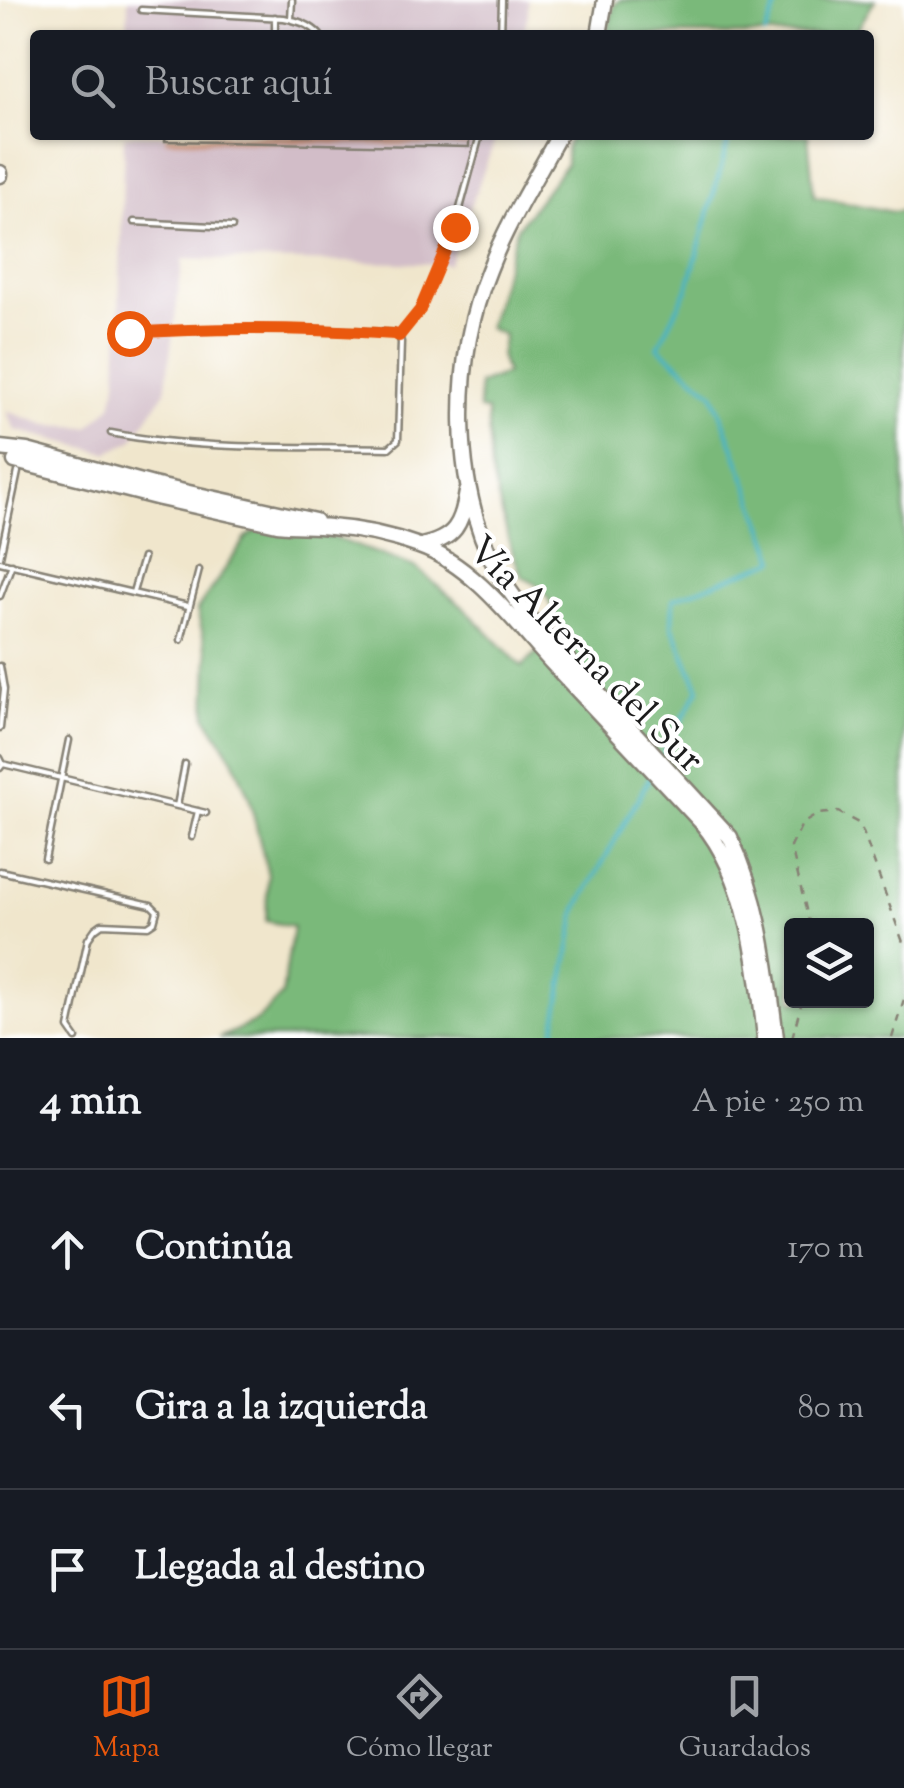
<!DOCTYPE html>
<html lang="es">
<meta charset="utf-8">
<style>
:root{--surface:#171b24;--page:#242831;--text:#f1f3f6;--muted:#9ea1a6;--line:#363941;--accent:#ea580c}
body{margin:0;font-family:"Sorts Mill Goudy",serif;background:var(--page);color:var(--text)}
.controls{position:absolute;right:30px;bottom:30px;display:grid;overflow:hidden;border-radius:10px;box-shadow:0 2px 8px #0004}
.controls button{width:90px;height:90px;display:grid;place-items:center;padding:0;border:0;border-bottom:2px solid var(--line);background:var(--surface);color:var(--text);font:50px sans-serif}
.stop{position:absolute;width:30px;height:30px;margin:-22px;border:8px solid #ea580c;border-radius:50%;background:#fff}
.stop.end{background:#ea580c;border-color:#fff;box-shadow:0 2px 10px #0008}
.list{margin:0;padding:0;list-style:none}
h2{display:flex;justify-content:space-between;align-items:center;height:130px;margin:0;padding:0 40px;font-size:42px}
h2 small{font-size:32px;font-weight:400;color:var(--muted)}
.list li{display:grid;grid-template-columns:65px 1fr auto;gap:30px;align-items:center;box-sizing:border-box;height:160px;padding:0 40px;border-top:2px solid var(--line)}
.list b{display:block;font-size:38px;white-space:nowrap}
.list em{font-size:32px;font-style:normal;color:var(--muted)}
.icon{flex:none;width:55px;height:55px;fill:none;stroke:currentColor;stroke-width:2;stroke-linecap:round;stroke-linejoin:round}
.map{position:relative;flex:none;width:904px;height:1038px;overflow:hidden}
.search{position:absolute;background:var(--surface);box-shadow:0 2px 8px #0004;left:30px;right:30px;top:30px;height:110px;display:flex;align-items:center;gap:25px;box-sizing:border-box;padding:0 35px;border-radius:10px;color:var(--muted);font-size:38px}
.sheet{height:610px;background:var(--surface)}
nav{display:flex;justify-content:space-around;align-items:center;box-sizing:border-box;height:140px;border-top:2px solid var(--line);background:var(--surface);font-size:28px;color:var(--muted)}
nav a{display:grid;justify-items:center;gap:5px}
nav .on{color:var(--accent)}
.map>svg:first-child{display:block}
</style>
<div class="map">
<svg width="904" height="1038" viewBox="0 0 904 1038">
<rect width="100%" height="100%" fill="#fff"/>
<filter id="ink" filterUnits="userSpaceOnUse"><feTurbulence type="fractalNoise" baseFrequency=".01" numOctaves="2"/><feDisplacementMap in="SourceGraphic" scale="20" xChannelSelector="R" yChannelSelector="G"/><feConvolveMatrix kernelMatrix="1 2 1 2 8 2 1 2 1" color-interpolation-filters="sRGB"/></filter>
<filter id="wash" filterUnits="userSpaceOnUse"><feTurbulence type="fractalNoise" baseFrequency=".0048" numOctaves="4" result="noise"/><feDisplacementMap in="SourceGraphic" scale="40" xChannelSelector="R" yChannelSelector="G"/><feGaussianBlur stdDeviation="2.25" result="paint"/><feColorMatrix in="noise" values="0 0 0 0 0 0 0 0 0 0 0 0 0 0 0 0 0 1.4 0 .05"/><feComposite in="paint" operator="in"/></filter>
<g filter="url(#wash)">
<rect width="100%" height="100%" fill="#f0e6cc"/>
<path fill="#d2bdc8" d="M128,0H528V14L523,35H127Z
M124,135H497L449,264L183,259L165,392L132,441L108,453L15,430L6,411L47,425L89,427L112,405L117,382Z"/>
<path fill="#7ab97a" stroke="#4b6a4b" stroke-width="2.5" fill-rule="evenodd" d="M620,0H875L854,35H607L614,5Z
M571,135H808L814,196L893,212L904,210V1038H219L257,1021L282,995L293,927L266,921L268,875L249,797L233,759L206,717L208,657L197,610L247,537L264,526L335,538L415,567L463,607L522,667L563,627C544,604 556,591 522,577L510,545L491,471L487,411L479,410V384L506,374L500,355L504,335L488,328L517,228L566,164V147ZM792,926H866V1001H792Z"/>
<g fill="none" stroke-linecap="round" stroke-linejoin="round">
<path stroke="#48b4c5" stroke-width="4" d="M765,35L779,0
M663,754L699,689L672,626L673,599L776,560L713,393L658,347L688,287L730,135
M553,1038L577,909L651,775"/>
</g>
<g id="blocks">
<path fill="#cc9a84" d="M166,135H469V147L165,141Z"/>
</g>
</g>
<g filter="url(#ink)">
<use href="#blocks" fill-opacity="0" stroke="#868174" stroke-width="2.5"/>
<g fill="none" stroke-linecap="round" stroke-linejoin="round">
<defs>
<path id="service" d="M141,10L284,18C298,21 310,24 320,35
M291,19L292,0
M275,35V17
M501,35L502,0
M134,222L232,227
M129,333C217,327 306,328 394,333L399,336
M111,433C202,451 297,446 389,448L398,440L401,342L399,336L420,310L455,227L480,135
M0,557L18,472
M0,562L188,606
M133,592L143,558
M0,596L12,564
M181,640L199,570
M0,666L4,689L0,728
M0,758L3,764L0,768
M3,764L206,813
M177,806L185,764
M192,837L198,811
M45,859L69,740
M0,871L151,905L157,911L154,922L148,926L102,924L95,929L88,939L69,1028L76,1038"/>
<path id="trunk" d="M599,35L605,0
M559,135C535,179 507,223 489,270C452,361 451,487 499,574C510,594 525,612 539,629L730,837C761,903 767,967 776,1038
M0,173V175
M0,448L27,451L153,485L315,521
M15,461L160,498L277,524C294,526 312,525 330,527C359,529 392,536 419,546C474,565 517,625 555,666C604,718 653,770 701,822C748,877 758,968 765,1038
M421,546C455,539 462,524 467,492"/>
</defs>
<use href="#service" stroke="#868174" stroke-width="9"/>
<use href="#trunk" stroke="#868174" stroke-width="19"/>
<path stroke="#868174" stroke-width="2.5" stroke-dasharray="8 8" stroke-linecap="butt" d="M810,926L791,847L802,824L818,814L838,812L860,824L904,945
M792,1038L802,1001
M892,1038L904,999"/>
<use href="#service" stroke="#fff" stroke-width="4"/>
<use href="#trunk" stroke="#fff" stroke-width="14"/>
</g>
</g>
<g fill="none" stroke-linecap="round" stroke-linejoin="round" filter="url(#ink)">
<path stroke="#ea580c" stroke-width="12" d="M129,333C217,327 306,328 394,334L399,336L420,310L455,227"/>
</g>
<g text-anchor="middle" dominant-baseline="central" stroke-width="8" stroke-linejoin="round" paint-order="stroke">
<g font-size="38" fill="#1c1c1c" stroke="#fff">
<text transform="translate(584 656) rotate(45)">Vía Alterna del Sur</text>
</g>
</g>
</svg>
<div class="controls">
<button><svg class="icon" aria-label="layers" viewBox="0 0 24 24"><path d="M12 4l9 5-9 5-9-5zM3 14l9 5 9-5"/></svg></button>
</div>
<div class="stop" style="left:129px;top:333px"></div>
<div class="stop end" style="left:455px;top:227px"></div>
<div class="search"><svg class="icon" aria-label="search" viewBox="0 0 24 24"><circle cx="10" cy="10" r="6"/><path d="M15 15l6 6"/></svg>Buscar aquí</div>
</div>
<section class="sheet">
<h2>4 min<small>A pie · 250 m</small></h2>
<ul class="list">
<li><svg class="icon" aria-label="ahead" viewBox="0 0 24 24"><path d="M12 20V5M6 11l6-6 6 6"/></svg><div><b>Continúa</b></div><em>170 m</em></li>
<li><svg class="icon" aria-label="left" viewBox="0 0 24 24"><path d="M17 20v-9H6M10 6l-5 5 5 5"/></svg><div><b>Gira a la izquierda</b></div><em>80 m</em></li>
<li><svg class="icon" aria-label="arrive" viewBox="0 0 24 24"><path d="M6 21V4h12l-3 4 3 4H6"/></svg><div><b>Llegada al destino</b></div></li>
</ul>
</section>
<nav>
<a class="on"><svg class="icon" aria-label="map" viewBox="0 0 24 24"><path d="M3 6l6-2 6 2 6-2v14l-6 2-6-2-6 2zM9 4v14M15 6v14"/></svg>Mapa</a>
<a><svg class="icon" aria-label="directions" viewBox="0 0 24 24"><path d="M12 3l9 9-9 9-9-9zM9 14v-3h6M13 9l2 2-2 2"/></svg>Cómo llegar</a>
<a><svg class="icon" aria-label="saved" viewBox="0 0 24 24"><path d="M7 4h10v16l-5-4-5 4z"/></svg>Guardados</a>
</nav>
